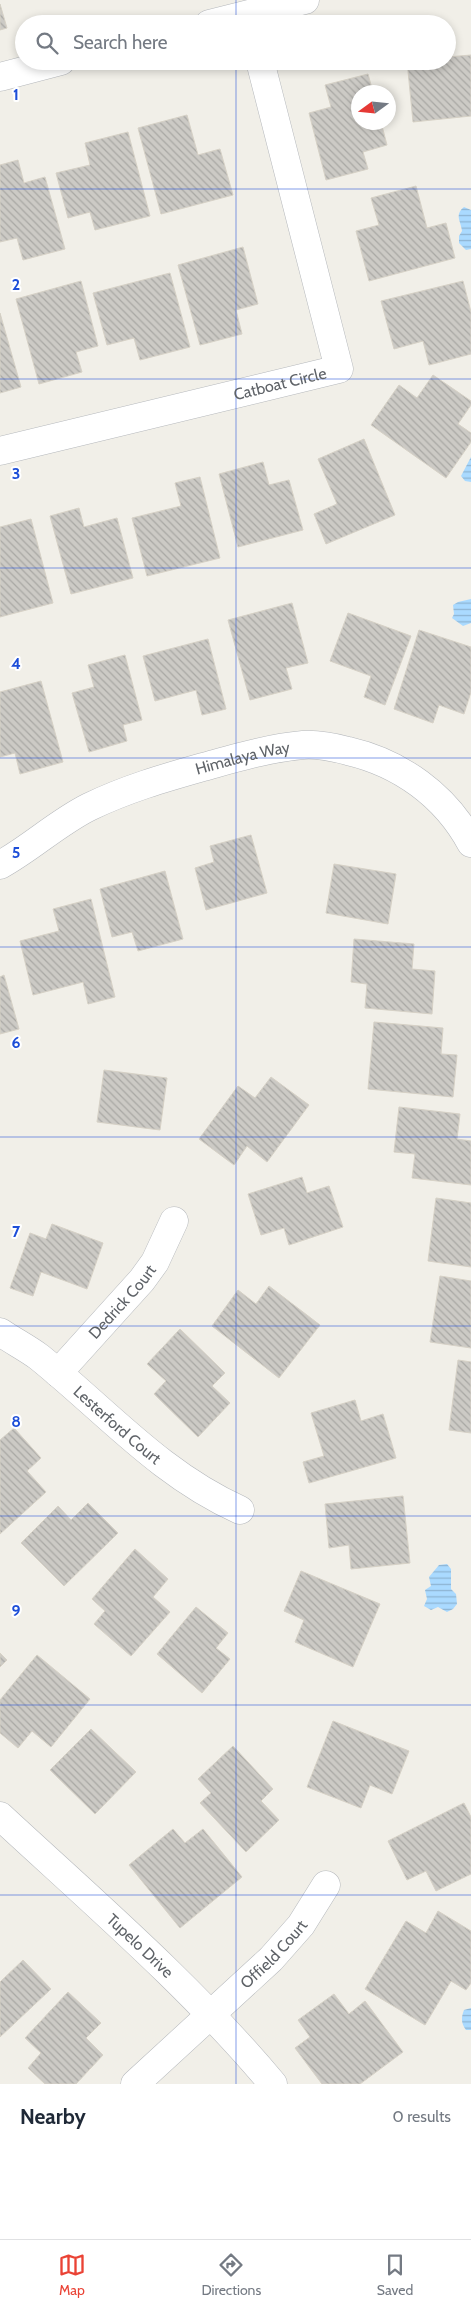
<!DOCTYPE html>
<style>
:root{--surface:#fff;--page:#f6f6f7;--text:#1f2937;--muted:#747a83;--line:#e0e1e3;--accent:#ea4335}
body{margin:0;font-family:Cabin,sans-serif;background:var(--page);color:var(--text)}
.compass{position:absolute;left:351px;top:85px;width:45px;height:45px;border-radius:50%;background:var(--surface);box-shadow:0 2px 8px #0003;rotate:255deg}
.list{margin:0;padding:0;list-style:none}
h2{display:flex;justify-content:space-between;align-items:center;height:65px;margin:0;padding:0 20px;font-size:21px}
h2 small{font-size:16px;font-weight:400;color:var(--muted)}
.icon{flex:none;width:28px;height:28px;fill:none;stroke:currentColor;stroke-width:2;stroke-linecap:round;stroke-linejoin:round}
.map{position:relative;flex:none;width:471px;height:2084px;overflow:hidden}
.search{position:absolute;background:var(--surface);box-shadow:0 2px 8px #0003;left:15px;right:15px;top:15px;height:55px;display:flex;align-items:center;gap:12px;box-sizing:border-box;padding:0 18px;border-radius:28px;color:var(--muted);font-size:19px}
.sheet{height:155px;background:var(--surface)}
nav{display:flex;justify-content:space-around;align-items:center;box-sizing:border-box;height:70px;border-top:1px solid var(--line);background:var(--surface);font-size:14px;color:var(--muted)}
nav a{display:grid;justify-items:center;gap:2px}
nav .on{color:var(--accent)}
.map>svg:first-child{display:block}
</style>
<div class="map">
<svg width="471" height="2084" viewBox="0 0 471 2084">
<defs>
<pattern id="water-rules" width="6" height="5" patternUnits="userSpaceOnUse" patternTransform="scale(1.25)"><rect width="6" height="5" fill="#aadaff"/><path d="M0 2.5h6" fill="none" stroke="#8eb4d2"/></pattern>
<pattern id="building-back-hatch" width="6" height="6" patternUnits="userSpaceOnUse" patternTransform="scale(1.25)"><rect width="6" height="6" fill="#cccac5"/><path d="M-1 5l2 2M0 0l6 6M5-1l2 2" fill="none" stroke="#a9a8a4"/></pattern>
</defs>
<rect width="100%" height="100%" fill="#f1efe8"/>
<path fill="url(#water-rules)" d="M464,207L471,210V249L466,250L459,243V236L462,231C461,221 454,215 464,207Z
M471,457V482L465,481L461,476Z
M471,599V623L463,626L452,618L454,614L453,605L458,602Z
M447,1564L451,1569V1589L456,1594L457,1604L453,1609L447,1612L438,1607L431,1610L424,1606L427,1599L425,1590L431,1586L429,1577L439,1565Z
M471,2008V2030H466C461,2023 461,2018 464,2010Z"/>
<path fill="url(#building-back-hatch)" stroke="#d6d1c6" d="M0,4L7,28L0,30Z
M471,55V116L413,122L407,61H447V57Z
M368,74L373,92H358V122H381L387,145L363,152L368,169L326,180L309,113L331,107L325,85Z
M187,115L198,155L220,149L233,195L161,214L138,128Z
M128,132L150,216L95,230L90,212L68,218L56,173L90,165L85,143Z
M18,160L24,183L45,177L65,249L23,260L17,238L0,242V165Z
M416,186L427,228L446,223L455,258L369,281L356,231L379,225L371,198Z
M243,247L258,304L236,310L242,334L200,345L178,265Z
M170,273L190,347L140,360L134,338L107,345L93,293Z
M81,281L98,346L76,352L82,372L39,384L16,299Z
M463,281L471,312V354L429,365L423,341L394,349L381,301Z
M0,313L21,387L0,393Z
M433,375L471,401V405L458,424L471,433V442L446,478L371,425L399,385L417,398Z
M364,439L395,515L326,544L314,514L337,504L318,459Z
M263,462L269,485L289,480L303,530L238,547L219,474Z
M200,477L220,558L147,576L132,518L181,506L175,483Z
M79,508L84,527L117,518L133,578L71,594L50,516Z
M31,519L53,603L0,617V527Z
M292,603L308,663L286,668L292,689L250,700L228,620Z
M348,613L411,636L385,705L364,697L371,676L330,661Z
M419,630L471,647V692L464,714L439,705L433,723L394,709Z
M208,639L226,709L202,715L196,690L155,701L143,656Z
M125,655L142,720L123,725L127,741L89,752L72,693L94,687L88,665Z
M41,681L63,762L20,774L15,753L0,757V692Z
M251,835L267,893L206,910L195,868L214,862L210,846Z
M334,864L396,874L388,924L326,913Z
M165,871L183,939L138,951L132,932L112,937L100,889Z
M91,899L115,997L88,1004L83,982L33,995L20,941L59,931L53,909Z
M354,939L414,944L412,969L435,971L432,1014L365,1008L367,984L351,982Z
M4,975L19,1029L0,1034V977Z
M374,1022L443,1028L441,1054L457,1055L453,1097L368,1089Z
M104,1070L167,1078L160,1130L97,1122Z
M271,1077L309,1105L267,1162L247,1146L234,1165L199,1139L238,1086L255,1098Z
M399,1107L460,1114L457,1139L471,1141V1185L412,1178L415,1154L394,1152Z
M302,1177L307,1193L329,1186L343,1227L289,1245L284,1228L261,1235L248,1194Z
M436,1198L471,1203V1267L428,1261Z
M52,1224L103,1243L87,1289L41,1272L33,1296L10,1288L30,1233L46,1239Z
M440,1276L471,1281V1348L430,1342Z
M269,1286L320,1325L279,1378L212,1326L238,1290L256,1304Z
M180,1329L225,1373L212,1386L230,1403L198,1437L154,1394L166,1381L147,1364Z
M458,1360L471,1362V1433L449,1430Z
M355,1400L361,1421L383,1414L396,1458L309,1483L303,1462L324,1456L311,1413Z
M14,1428L41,1458L27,1471L46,1492L0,1534V1440Z
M403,1496L410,1563L351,1569L349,1545L329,1548L325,1504Z
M88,1503L118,1533L64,1586L21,1543L58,1506L71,1520Z
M135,1549L168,1579L153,1597L170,1612L131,1656L94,1624L105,1611L92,1599Z
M301,1571L380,1604L353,1667L295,1642L304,1620L284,1611Z
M196,1607L228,1633L216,1648L230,1659L202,1693L157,1654Z
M0,1653L7,1660L0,1667Z
M37,1655L90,1699L51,1747L32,1731L18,1748L0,1733V1700Z
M333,1721L409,1751L392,1794L370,1785L361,1808L307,1787Z
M91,1729L136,1772L95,1814L50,1770Z
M233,1746L273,1789L261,1801L279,1820L246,1852L200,1803L211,1793L198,1779Z
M464,1803L471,1817V1874L436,1891L426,1871L407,1880L388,1841Z
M173,1829L185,1843L203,1829L242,1877L180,1928L129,1865Z
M438,1911L471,1931V1983L466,1990L451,1981L425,2025L365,1989L406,1921L426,1933Z
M23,1960L51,1989L0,2037V1982Z
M68,1992L101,2023L86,2038L103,2055L76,2084H45L28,2068L41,2053L25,2038Z
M334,1994L349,2014L365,2001L403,2052L360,2084H322L295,2048L310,2037L298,2020Z"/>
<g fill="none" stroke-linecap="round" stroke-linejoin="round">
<defs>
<g id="minor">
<path d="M209,24L305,0"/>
<path d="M0,77L61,61"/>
<path id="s1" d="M0,451L339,369L260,61"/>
<path id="s2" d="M0,865C31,848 57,823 89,807C126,789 164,778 203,767C236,758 269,748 303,745C318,744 333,747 348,751C400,763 445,795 471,843"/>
<path id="s3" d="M0,1332C13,1341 27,1348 39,1357C106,1411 160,1474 240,1510"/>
<path id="s4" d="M58,1373L142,1280L155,1262L174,1221"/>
<path id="s5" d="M0,1816C94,1903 191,1986 273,2084"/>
<path id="s6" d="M135,2084L271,1959L301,1925L326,1885"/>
</g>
</defs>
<use href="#minor" stroke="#b5b8bc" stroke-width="29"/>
<use href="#minor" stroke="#fff" stroke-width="28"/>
</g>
<path fill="none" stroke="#1d4ed8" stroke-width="1" stroke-opacity="0.55" d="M236,0V24M236,61V2084M0,189H471M0,379H471M0,568H471M0,758H471M0,947H471M0,1137H471M0,1326H471M0,1516H471M0,1705H471M0,1895H471"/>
<g text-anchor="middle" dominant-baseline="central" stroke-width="4" stroke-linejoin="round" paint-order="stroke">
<g font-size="16" fill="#5f6368" stroke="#fff">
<text stroke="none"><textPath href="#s1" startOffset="288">Catboat Circle</textPath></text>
<text stroke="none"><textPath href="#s2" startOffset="268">Himalaya Way</textPath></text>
<text stroke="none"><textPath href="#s4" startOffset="96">Dedrick Court</textPath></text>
<text stroke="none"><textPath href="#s3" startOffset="150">Lesterford Court</textPath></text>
<text stroke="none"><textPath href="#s5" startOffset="191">Tupelo Drive</textPath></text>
<text stroke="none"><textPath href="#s6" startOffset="190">Offield Court</textPath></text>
</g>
</g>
<g font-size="16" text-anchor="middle" font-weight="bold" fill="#1d4ed8" stroke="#fff" stroke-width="4" stroke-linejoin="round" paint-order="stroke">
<text x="16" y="100">1</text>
<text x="16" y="290">2</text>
<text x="16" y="479">3</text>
<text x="16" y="669">4</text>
<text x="16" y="858">5</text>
<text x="16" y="1048">6</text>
<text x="16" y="1237">7</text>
<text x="16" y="1427">8</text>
<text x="16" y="1616">9</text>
</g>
</svg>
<svg class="compass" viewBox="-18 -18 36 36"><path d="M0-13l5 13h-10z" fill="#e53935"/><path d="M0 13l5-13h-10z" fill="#747a83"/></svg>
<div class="search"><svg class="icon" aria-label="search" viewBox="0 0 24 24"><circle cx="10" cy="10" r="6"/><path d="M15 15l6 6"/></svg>Search here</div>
</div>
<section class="sheet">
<h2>Nearby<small>0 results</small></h2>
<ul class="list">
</ul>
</section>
<nav>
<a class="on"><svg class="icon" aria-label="map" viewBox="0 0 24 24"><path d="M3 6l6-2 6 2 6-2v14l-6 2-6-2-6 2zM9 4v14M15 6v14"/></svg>Map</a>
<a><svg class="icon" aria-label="directions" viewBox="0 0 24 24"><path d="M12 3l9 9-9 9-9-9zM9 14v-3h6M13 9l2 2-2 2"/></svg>Directions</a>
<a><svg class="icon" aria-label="saved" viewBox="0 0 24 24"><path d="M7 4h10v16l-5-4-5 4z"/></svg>Saved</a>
</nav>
